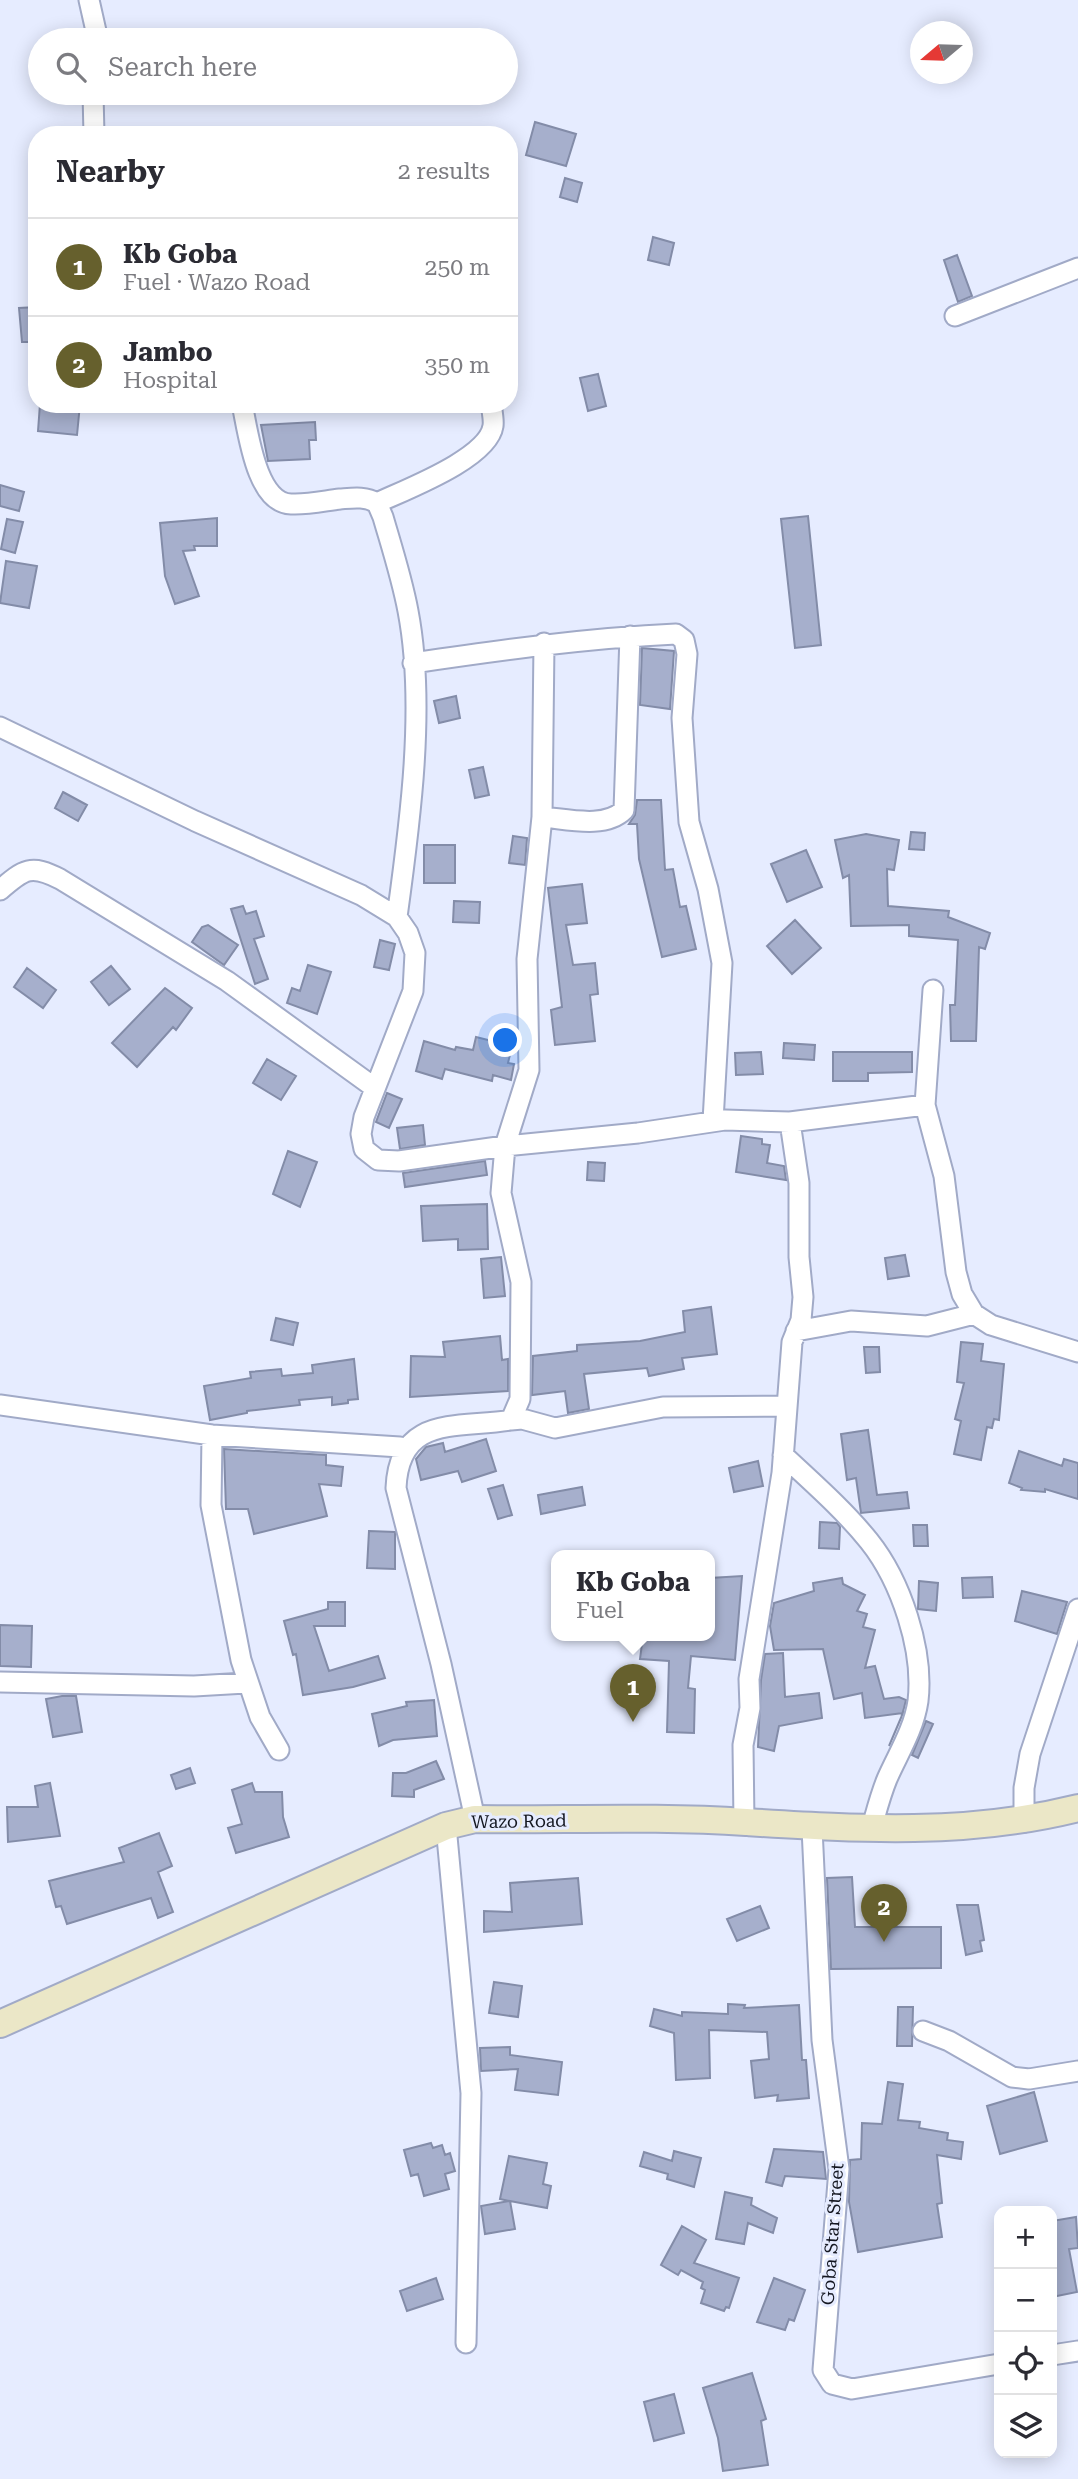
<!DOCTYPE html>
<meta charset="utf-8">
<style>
:root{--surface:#fff;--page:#f2f2f3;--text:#2b2b33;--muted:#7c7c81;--line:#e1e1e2;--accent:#66602d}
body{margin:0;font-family:"Roboto Serif",serif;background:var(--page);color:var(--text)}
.controls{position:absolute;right:21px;bottom:21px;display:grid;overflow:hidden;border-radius:14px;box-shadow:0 4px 18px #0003}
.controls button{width:63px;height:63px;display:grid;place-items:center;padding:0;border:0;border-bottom:2px solid var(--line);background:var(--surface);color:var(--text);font:35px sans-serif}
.compass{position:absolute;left:910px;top:21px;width:63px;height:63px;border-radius:50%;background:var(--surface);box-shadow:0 4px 18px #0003;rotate:251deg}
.you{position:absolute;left:506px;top:1041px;width:24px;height:24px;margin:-18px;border:5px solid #fff;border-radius:50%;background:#1a73e8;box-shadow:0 0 0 10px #1a73e833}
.badge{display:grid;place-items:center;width:46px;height:46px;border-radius:50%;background:var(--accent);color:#fff;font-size:23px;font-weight:700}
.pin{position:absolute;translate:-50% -58px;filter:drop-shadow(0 2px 4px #0008)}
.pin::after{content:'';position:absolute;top:37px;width:24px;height:21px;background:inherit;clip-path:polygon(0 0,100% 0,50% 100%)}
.popup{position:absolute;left:551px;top:1550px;width:164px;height:91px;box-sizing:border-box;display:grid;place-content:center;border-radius:14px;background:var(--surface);filter:drop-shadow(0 2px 5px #0005);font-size:23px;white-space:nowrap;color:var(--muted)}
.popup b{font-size:26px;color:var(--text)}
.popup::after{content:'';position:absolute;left:50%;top:100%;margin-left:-14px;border:14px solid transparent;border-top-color:var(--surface)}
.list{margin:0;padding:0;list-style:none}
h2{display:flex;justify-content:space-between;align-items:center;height:91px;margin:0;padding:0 28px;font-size:30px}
h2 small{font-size:23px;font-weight:400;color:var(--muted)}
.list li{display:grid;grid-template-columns:46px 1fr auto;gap:21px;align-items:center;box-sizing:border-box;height:98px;padding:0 28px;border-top:2px solid var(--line)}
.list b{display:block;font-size:26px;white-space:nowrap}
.list p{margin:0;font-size:23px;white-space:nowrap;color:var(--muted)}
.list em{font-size:23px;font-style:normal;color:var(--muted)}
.icon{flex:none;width:38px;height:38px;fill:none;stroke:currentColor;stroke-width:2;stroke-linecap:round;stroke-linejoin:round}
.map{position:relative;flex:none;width:1078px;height:2479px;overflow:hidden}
.search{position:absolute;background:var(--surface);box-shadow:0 4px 18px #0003;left:28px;top:28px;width:490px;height:77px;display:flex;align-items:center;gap:18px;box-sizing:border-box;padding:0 24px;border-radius:38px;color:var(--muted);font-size:26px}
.panel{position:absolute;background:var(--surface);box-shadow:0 4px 18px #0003;left:28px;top:126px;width:490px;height:287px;border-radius:28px}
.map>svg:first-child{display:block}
</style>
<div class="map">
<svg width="1078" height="2479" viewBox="0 0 1078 2479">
<rect width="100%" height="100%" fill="#e6ecff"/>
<path fill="#a6afcc" stroke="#838ca8" stroke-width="2" d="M535,122L576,134L566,166L526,155Z
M565,178L582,183L577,202L560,197Z
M653,237L674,243L669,265L648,260Z
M957,255L972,296L958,302L944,260Z
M37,307V342H22L19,308Z
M598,374L606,406L588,411L580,378Z
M40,404H80L77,435L38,431Z
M315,422L316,440H309L310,459L268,461L261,425Z
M0,485L24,492L19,511L0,506Z
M808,516L821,645L795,648L781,519Z
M217,518V546H194L195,550L183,551L199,596L175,604L165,576L160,523Z
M7,519L23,522L15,553L1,549Z
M6,561L37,566L29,608L0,603Z
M642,648L674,651L670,709L640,705Z
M456,696L460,718L439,723L434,701Z
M483,767L489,795L475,798L469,770Z
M63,792L87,805L78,821L55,808Z
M637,800H661L665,870L673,869L680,907L686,906L696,949L662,957L639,859L637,824H629L635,815Z
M911,832L925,833L924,850L909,849Z
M866,834L899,840L894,870L887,869L888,906L949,911L948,917L990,933L985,949L979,947L976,1041H951L950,1005H955L958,940L909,936V925L851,926L849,875L843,878L835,840Z
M513,836L527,838L525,865L509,863Z
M424,845H455V883H424Z
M806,850L822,887L787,902L771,864Z
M582,884L587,923L566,925L573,965L595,963L598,994L590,995L595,1041L555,1045L551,1010L562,1007L548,888Z
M454,901L480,902L479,923L453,922Z
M243,906L246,914L256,911L264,936L254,939L268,979L255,984L231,909Z
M795,920L821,948L792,974L767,946Z
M208,925L238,945L224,965L192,942L202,927Z
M380,940L395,944L389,970L374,967Z
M308,965L331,972L317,1014L287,1003L292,988L300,991Z
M111,966L130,989L109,1005L91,982Z
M27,968L56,990L43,1008L14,987Z
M165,988L192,1008L176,1030L173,1027L137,1067L112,1043Z
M476,1037L512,1046L508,1063L514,1064L511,1080L493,1075L492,1081L445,1069L442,1079L416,1071L424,1041L455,1050L456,1047L473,1050Z
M784,1043L815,1045L814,1060L783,1058Z
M761,1052L763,1074L736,1075L735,1053Z
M833,1052H912V1072L868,1073V1081H833Z
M267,1059L296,1076L281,1100L253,1083Z
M387,1093L402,1099L389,1128L376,1122Z
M423,1125L425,1145L400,1149L397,1128Z
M741,1136L762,1139V1144L770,1145L767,1163L784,1166L786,1180L736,1172Z
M288,1151L317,1162L300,1207L273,1194Z
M485,1161L487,1175L405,1187L403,1173Z
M588,1162L605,1163L604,1181L587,1180Z
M487,1204L488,1249L458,1250V1239L423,1241L421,1206Z
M905,1255L909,1276L888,1279L885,1258Z
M501,1257L505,1296L484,1298L481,1259Z
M711,1307L717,1354L682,1358L684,1369L649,1376L647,1368L584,1374L589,1409L568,1413L565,1391L532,1395L533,1356L577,1351V1345L640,1341L685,1332L683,1311Z
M276,1318L298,1323L293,1345L271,1340Z
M500,1336L502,1360L508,1359V1391L410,1397L411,1356L445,1357L443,1342Z
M961,1342L983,1344L981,1361L1004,1364L999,1420L994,1419L992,1428L987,1427L981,1460L954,1454L961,1421L955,1419L964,1383L957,1382Z
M864,1347H879L880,1372L866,1373Z
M354,1359L358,1399L348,1400V1403L332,1405V1397L299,1400L300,1405L247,1411V1413L210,1420L204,1386L251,1378L250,1372L281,1369L282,1376L313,1373L312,1365Z
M868,1430L877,1495L907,1492L909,1508L861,1513L856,1478L847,1480L841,1434Z
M486,1439L496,1471L462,1482L458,1471L421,1480L416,1459L426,1447L443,1443L445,1452Z
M224,1449L326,1455V1465L343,1467L341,1486L319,1484L327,1516L254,1534L248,1509H226Z
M1019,1451L1062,1466L1064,1459L1078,1463V1499L1045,1489V1492L1021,1490L1022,1488L1009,1483Z
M758,1461L763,1486L734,1492L729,1468Z
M503,1485L512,1515L498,1519L488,1489Z
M582,1487L585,1505L541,1514L538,1495Z
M820,1522L837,1523L840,1527L839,1549L819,1548Z
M913,1525H927L928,1546H914Z
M369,1531L395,1532V1569L367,1568Z
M742,1576L735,1660L691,1656L688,1688L695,1689L694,1733L667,1732L669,1661L640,1659L643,1636H710V1578Z
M992,1577L993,1597L963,1598L962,1578Z
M842,1578L843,1584L865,1595L857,1611L867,1614L863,1627L875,1630L865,1668L875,1666L884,1699L899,1697L906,1700L904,1708L901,1718L889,1746L903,1713L865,1718L862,1693L834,1699L823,1649L774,1650L770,1626L774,1603L814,1591L813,1583Z
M919,1581L938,1583L936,1611L918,1609Z
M1022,1591L1067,1602L1057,1634L1015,1621Z
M328,1602H345V1626H314L329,1671L378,1656L385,1678L353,1687L303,1695L296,1654L293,1655L284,1621L328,1609Z
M0,1625L32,1626L31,1667L0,1666Z
M783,1653L785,1697L819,1693L822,1718L779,1726L774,1751L758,1747L761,1680L765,1654Z
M62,1696H76L82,1732L53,1737L46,1699Z
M434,1700L437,1736L393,1740L379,1746L372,1714L407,1706L406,1702Z
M926,1721L933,1724L918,1758L912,1755Z
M436,1761L444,1779L414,1790V1797L392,1796L393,1773H406Z
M190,1768L195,1783L176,1789L171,1775Z
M50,1783L60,1836L8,1842L7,1807H38L35,1786Z
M252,1783L255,1792H282L283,1817L289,1837L236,1853L228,1828L242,1824L232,1790Z
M159,1833L172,1866L158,1872L173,1912L158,1918L151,1898L67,1924L61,1906L56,1907L49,1881L124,1862L119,1848Z
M852,1877L855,1927H941V1968L831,1969L827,1878Z
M578,1878L582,1924L484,1932V1911L512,1912L510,1883Z
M957,1905H978L984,1940L980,1941L982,1951L966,1955Z
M760,1906L769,1928L737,1941L727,1919Z
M494,1982L522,1986L518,2017L489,2013Z
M728,2004L745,2005L744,2008L799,2005L802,2060H806L809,2098L777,2101L778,2095L755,2098L751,2061L769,2059L767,2032L709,2030L710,2078L676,2080L674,2033L650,2026L654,2009L682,2016V2012L728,2014Z
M898,2007H913L912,2046H897Z
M510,2047V2055L562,2062L558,2095L515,2090L518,2069L481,2071L480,2048Z
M888,2082L903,2084L898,2120L920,2122L919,2128L948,2133L947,2140L963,2142L961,2159L937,2155L942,2203L937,2204L942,2237L858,2252L849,2202L850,2160L861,2159L862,2123L882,2124Z
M1034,2092L1047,2141L1000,2154L987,2106Z
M431,2143L433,2148L442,2145L445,2155L450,2153L455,2171L445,2174L449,2189L424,2196L418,2174L411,2176L404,2150Z
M774,2149L823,2152L826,2179L785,2176L782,2186L766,2182Z
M674,2151L701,2158L694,2187L667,2179L668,2174L640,2166L644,2152L672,2161Z
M509,2156L547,2163L543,2184L551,2186L547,2208L510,2201L515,2229L485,2234L481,2206L509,2201L500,2199Z
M725,2192L752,2198L751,2205L777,2218L773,2233L748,2223L744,2244L716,2239Z
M1076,2217L1078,2248L1069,2249L1077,2292L1052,2297V2221Z
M682,2226L706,2240L694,2263L739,2278L729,2308L726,2307L724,2311L701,2303L705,2290L701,2288L703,2282L681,2270L678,2275L661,2265Z
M436,2278L443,2299L407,2311L400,2291Z
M774,2278L805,2290L794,2321L789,2319L785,2330L757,2322Z
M752,2373L766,2419L761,2421L768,2465L723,2471L718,2438L703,2388Z
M674,2394L684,2433L654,2441L644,2402Z"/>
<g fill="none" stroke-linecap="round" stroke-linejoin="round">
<defs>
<path id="street" d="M89,0L98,40
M93,93L94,135
M955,316L1078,268
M242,404C248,431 256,503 291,504C307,505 324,501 340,499C353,498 365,496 377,503L383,517C392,548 402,579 408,611C426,705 410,823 397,917
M377,503C404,490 488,459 493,426C494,420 492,411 491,404
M413,663C501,650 588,638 676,634L684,640L687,654L682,718L689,822L708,889L722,963L713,1121
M0,727L195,821L361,895L397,917L408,933L415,953L413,991L364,1117L361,1134L364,1149L378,1160L399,1161L505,1146L638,1133L725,1120L790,1122L925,1105
M542,817C567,819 605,829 624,810L630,636
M0,890C24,869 31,864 60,879L227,981L375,1088
M933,990L925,1105L944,1176L956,1272L962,1294L974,1314L991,1325L1078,1352
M796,1331L851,1321L927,1326L974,1314
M0,1405L212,1435L400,1447L402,1455
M511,1420L522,1419L555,1428L663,1407L787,1406
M212,1435L211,1505L241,1660L260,1717L279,1750
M783,1455C813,1483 844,1510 869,1541C901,1581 924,1650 918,1701C914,1729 898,1754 887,1779C880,1796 876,1813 871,1830
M0,1682L194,1686L246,1683
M475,1819L441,1664L396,1488C399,1414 458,1429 511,1420L520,1399L521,1282L501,1193L505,1146L529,1070L527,959L542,817L544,643
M744,1822L743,1745L750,1708L749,1679L782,1473L792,1342L801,1320L803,1297L799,1257V1183L790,1122
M1024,1822V1788L1030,1754L1078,1609
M446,1826L471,2093L466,2343
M812,1828L822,2040L839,2169L823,2370L832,2384L852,2389L999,2364
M923,2031L949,2041L1012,2077L1029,2079L1078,2071
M1052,2355L1078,2351"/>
<path id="secondary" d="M0,2024L446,1826L475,1819C565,1820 656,1816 746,1822C859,1829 966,1836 1078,1808"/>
</defs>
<use href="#street" stroke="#a1aac7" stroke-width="23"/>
<use href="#secondary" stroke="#a1aac7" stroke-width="30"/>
<use href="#street" stroke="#fff" stroke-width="19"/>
<use href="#secondary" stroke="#ebe7c7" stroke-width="26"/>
</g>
<g text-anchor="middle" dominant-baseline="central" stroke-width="6" stroke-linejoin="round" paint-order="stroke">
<g font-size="18" fill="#141721" stroke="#e6ecff">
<text transform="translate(519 1821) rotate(-1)">Wazo Road</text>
<text transform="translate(832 2234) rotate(-86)">Goba Star Street</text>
</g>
</g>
</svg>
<div class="controls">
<button>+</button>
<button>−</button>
<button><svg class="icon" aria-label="locate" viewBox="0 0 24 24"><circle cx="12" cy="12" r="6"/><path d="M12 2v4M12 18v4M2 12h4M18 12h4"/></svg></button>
<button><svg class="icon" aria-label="layers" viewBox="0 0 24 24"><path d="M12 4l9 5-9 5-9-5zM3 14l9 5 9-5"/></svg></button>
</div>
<svg class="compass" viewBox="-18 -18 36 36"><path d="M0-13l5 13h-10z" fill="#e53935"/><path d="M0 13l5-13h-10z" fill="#7c7c81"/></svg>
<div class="you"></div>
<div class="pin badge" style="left:633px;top:1722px">1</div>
<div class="popup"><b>Kb Goba</b>Fuel</div>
<div class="pin badge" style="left:884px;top:1942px">2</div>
<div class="search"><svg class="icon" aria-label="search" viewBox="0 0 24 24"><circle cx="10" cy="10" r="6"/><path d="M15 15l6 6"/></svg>Search here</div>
<section class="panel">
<h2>Nearby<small>2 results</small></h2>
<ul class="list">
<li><span class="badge">1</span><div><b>Kb Goba</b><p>Fuel · Wazo Road</p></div><em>250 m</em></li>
<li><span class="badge">2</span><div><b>Jambo</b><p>Hospital</p></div><em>350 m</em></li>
</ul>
</section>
</div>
